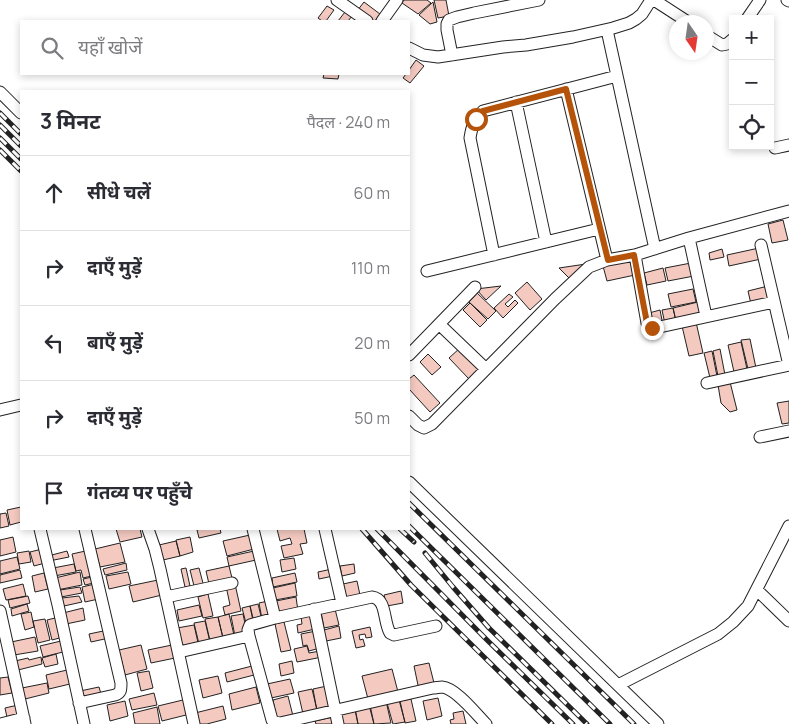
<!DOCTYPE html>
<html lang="hi">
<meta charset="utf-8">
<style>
:root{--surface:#fff;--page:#f7f7f7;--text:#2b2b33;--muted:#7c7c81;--line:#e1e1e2}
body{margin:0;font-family:Manrope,"Noto Sans Devanagari",sans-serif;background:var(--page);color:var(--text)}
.controls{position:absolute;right:15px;top:15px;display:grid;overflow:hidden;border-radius:0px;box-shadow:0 2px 8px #0003}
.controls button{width:45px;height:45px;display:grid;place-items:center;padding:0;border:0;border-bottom:1px solid var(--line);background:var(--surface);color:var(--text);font:25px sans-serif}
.compass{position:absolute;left:669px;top:15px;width:45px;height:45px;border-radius:50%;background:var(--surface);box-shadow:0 2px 8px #0003;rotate:167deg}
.stop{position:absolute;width:15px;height:15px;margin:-11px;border:4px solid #b45309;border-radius:50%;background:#fff}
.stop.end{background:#b45309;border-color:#fff;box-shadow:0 1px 5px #0008}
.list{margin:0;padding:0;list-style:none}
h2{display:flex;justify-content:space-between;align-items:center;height:65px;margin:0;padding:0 20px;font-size:21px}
h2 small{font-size:16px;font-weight:400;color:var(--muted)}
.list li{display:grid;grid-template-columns:32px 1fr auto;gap:15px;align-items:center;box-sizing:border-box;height:75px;padding:0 20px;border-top:1px solid var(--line)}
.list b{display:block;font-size:19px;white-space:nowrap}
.list em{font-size:16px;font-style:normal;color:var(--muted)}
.icon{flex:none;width:28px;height:28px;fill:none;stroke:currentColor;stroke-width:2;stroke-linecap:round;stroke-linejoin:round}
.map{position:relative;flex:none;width:789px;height:724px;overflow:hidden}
.search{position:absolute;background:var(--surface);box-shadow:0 2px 8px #0003;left:20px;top:20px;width:390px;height:55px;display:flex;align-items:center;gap:12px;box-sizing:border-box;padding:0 18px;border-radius:0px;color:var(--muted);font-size:19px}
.panel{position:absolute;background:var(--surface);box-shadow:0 2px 8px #0003;left:20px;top:90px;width:390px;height:440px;border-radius:0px}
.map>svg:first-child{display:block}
</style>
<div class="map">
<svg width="789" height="724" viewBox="0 0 789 724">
<rect width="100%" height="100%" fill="#fff"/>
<path fill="#f3c9c0" stroke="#222" d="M404,0H427L431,3L418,14L402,3Z
M434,0H446L449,16L438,18Z
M364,2L380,14L375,21H371L357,11Z
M433,2L437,22L430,24L419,15Z
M327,6L334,10L326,21H322L318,18Z
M345,12L352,16L348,21H338Z
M416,60L424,66L410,83L403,78L406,74H409V70Z
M324,74H339L338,79L323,78Z
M783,220L788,240L772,243L768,224Z
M759,248L761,259L729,266L727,255Z
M722,249L724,257L710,260L709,253Z
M631,260L635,275L607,281L603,266Z
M691,263L694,276L668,281L665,268Z
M586,264L571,280L559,268Z
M663,268L666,281L647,285L644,273Z
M527,282L542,299L530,310L515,293Z
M501,286L486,300L476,289Z
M768,286L771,299L751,304L748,291Z
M693,289L696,302L671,307L668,294Z
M477,293L496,311L488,319L469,302Z
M509,294L513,297L505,304L508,307L515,300L518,303L503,318L494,308Z
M698,302L701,315L676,321L673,308Z
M470,303L487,320L480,327L463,310Z
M673,308L676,321L665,324L662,310Z
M660,310L663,325L652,327L649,313Z
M696,322L703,353L689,356L682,326Z
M750,339L756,368L748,369L741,340Z
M741,342L747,369L734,372L728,345Z
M460,348L480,368L469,379L449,358Z
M720,349L725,375L718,376L713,351Z
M712,351L717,376L710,378L704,353Z
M428,354L441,367L432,375L420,362Z
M414,375L440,403L430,412L409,389V379Z
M730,382L737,410L730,412L721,403L718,385Z
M789,401V423L782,424L777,403Z
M21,507V522L10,525L7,510Z
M6,513L9,526L0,528V514Z
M116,529H140L142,537L120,542Z
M201,529H220L221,533L199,538L197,530Z
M277,529H304L307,543L300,544L303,554L284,558L281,546L292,544L290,538L280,541Z
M250,535L254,549L227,556L223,541Z
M13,537L16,552L0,556V540Z
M190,537L193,552L180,556L176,540Z
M176,541L180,556L163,560L159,545Z
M120,543L125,562L100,567L95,549Z
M42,549L45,563L34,566L30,552Z
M90,550L96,575L83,578L81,570L76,571L72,554Z
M29,551L31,562L19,564L17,553Z
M67,551L69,557L49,561L48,556Z
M254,551L256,560L229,566L227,557Z
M17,557L20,569L0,574V561Z
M294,558L296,569L282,572L280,560Z
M126,563L127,570L105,575L103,569Z
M74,564L76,572L54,576L53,568Z
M354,564L355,573L342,576L340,566Z
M229,566L232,578L209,584L206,571Z
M186,568L190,586L185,587L181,569Z
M199,568L204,587L195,590L190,570Z
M332,569L333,576L319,579L318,572Z
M20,570L22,578L0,583V575Z
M80,572L82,585L57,590L55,578Z
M128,572L131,584L109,589L106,576Z
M44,573L48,589L35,592L32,576Z
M295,573L297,582L273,587L272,578Z
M97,576L98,582L85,585L83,579Z
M158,580L162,595L133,602L129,586Z
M357,581L360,595L346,598L343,584Z
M99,583L103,598L85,602L82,587Z
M295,583L297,596L275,600L273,588Z
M23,584L26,596L6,600L3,589Z
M235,584L241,611L225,615L223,607L230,605L226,586Z
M80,587L82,593L61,597L60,590Z
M401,591L403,603L387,606L384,595Z
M208,594L213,616L203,618L198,597Z
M28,596L30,603L10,608L8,600Z
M79,596L82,602L64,606L62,598Z
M296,597L298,611L279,615L276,601Z
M268,601L272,617L262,619L259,603Z
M27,604L29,611L12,616L11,609Z
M258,604L262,620L254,622L250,606Z
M199,605L202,616L179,621L177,610Z
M250,606L253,621L246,623L242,608Z
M83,608L85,620L66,624L63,613Z
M335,609L339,625L324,628L321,612Z
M31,612L34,627L25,630L21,614Z
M229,614L234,635L223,638L218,617Z
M243,614L247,633L235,636L231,616Z
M312,614L315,629L298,633L297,625L302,624L301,617Z
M59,617L63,637L52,640L47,620Z
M218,617L223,638L210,641L205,619Z
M45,619L50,640L38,643L33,621Z
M205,621L210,642L199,644L194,623Z
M284,622L291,650L281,652L275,624Z
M194,625L199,647L183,651L177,628Z
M339,626L341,638L326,641L324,630Z
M370,627L372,637L366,638L365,634L359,635L360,640L363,639L365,646L356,648L352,631Z
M108,630L109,638L91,642L89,634Z
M316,631L320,648L309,651L307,645L303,646L301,634Z
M35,637L38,651L14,655L11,642Z
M61,641L63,652L43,657L40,646Z
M141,645L147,669L125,675L119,650Z
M172,645L175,658L151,663L148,650Z
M307,646L309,653L320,651L322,657L297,662L294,649Z
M56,654L58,664L45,667L42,658Z
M41,657L42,664L18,670L15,661L28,658L29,660Z
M292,661L294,673L281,676L279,664Z
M429,663L435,687L419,690L414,666Z
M252,666L254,675L227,682L225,673Z
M392,669L398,692L368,699L362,676Z
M67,670L70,684L49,689L46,675Z
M149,671L153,688L141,691L137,673Z
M218,676L222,693L203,698L199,680Z
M8,677L12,693L0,695V678Z
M290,679L294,693L271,698L267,684Z
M47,683L49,693L25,699L22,688Z
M327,686L332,708L317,711L313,689Z
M99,687L103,701L83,705L80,691Z
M256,687L260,703L232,710L229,694Z
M312,689L317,710L303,714L298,692Z
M154,693L157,705L132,710L129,699Z
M288,696L293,716L277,720L273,700Z
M438,698L442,716L427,720L423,701Z
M187,699L190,714L162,721L158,706Z
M411,699L416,721L405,723L400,701Z
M399,700L405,722L393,724L387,703Z
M125,701L128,716L110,721L107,705Z
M386,701L391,723L374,724L370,705Z
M18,705L22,719L8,722L5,708Z
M369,705L374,724H358L355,708Z
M223,706L226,719L207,724H198L195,713Z
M157,707L160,724H135L133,713Z
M355,710L358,724H343L340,713Z
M463,711L466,724H451L450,720L454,719L453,713Z
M333,717L335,724H316L315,721Z"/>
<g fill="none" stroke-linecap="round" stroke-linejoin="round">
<defs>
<path id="minor" d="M337,0L367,21
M654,0L688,22
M787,0L789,1
M747,19L760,0
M382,21L397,0
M607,30L655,249
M706,35L722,45L727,44L733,39
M409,48L423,55L438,57L503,47L526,45L573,37L613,28L629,23L636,19L642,14L651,0
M452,55L447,30V24L449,20L457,17L474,13L539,0
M566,89L607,260
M0,92L21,113
M516,102L546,242
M775,148L789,145
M689,238L706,316
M761,245L789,365
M494,255L470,138C472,125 474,121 483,111L617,76
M635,255L647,323L649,328H655L774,302
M427,271L599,229
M439,324L486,369
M409,355L475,287
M707,383L789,365
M0,410L21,405
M409,416L418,425L424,428L432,424L555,299L589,267L607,260L635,255L689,238L789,211
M760,437L789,431
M409,482L658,724
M40,529L58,605L84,724
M148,529L155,549L160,569L194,724
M253,529L275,618
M325,529L342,603
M757,590L789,621
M166,597L232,583
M314,609L338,724
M0,611L25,724
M436,626L394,635L390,633C383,621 387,599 372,597L275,618L250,625L248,630L249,636L272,720L275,722L280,723L433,688C436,688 439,687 442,687C456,688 476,714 486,724
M179,652L249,636
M618,685L718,634L733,622L748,606L789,526
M79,703L115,695C121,693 121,690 121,683L85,529
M1,724L24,718"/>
</defs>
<use href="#minor" stroke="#222" stroke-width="13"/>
<use href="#minor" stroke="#fff" stroke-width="11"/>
<defs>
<path id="rail" d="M0,113L21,134
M0,125L21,146
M0,138L21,159
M0,150L21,171
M409,503L634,724
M409,526L610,724
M362,529L411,585L552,724
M377,529L487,640L573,724
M400,529L414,542
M425,553L453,587L489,628L587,724"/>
</defs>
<use href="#rail" stroke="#222" stroke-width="5"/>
<use href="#rail" stroke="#fff" stroke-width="3" stroke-dasharray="9" stroke-linecap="butt"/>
</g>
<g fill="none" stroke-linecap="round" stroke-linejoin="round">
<path stroke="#b45309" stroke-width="6" d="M476,119L483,111L566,89L608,260L634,255L647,323L649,328H652"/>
</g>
</svg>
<div class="controls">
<button>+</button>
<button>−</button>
<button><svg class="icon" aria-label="locate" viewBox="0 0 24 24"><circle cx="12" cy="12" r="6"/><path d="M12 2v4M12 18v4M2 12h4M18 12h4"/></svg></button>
</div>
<svg class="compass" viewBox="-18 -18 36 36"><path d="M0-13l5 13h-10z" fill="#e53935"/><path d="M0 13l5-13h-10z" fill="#7c7c81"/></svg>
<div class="stop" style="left:476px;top:119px"></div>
<div class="stop end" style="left:652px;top:328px"></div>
<div class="search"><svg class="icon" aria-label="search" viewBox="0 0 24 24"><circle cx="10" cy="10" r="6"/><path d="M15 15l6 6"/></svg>यहाँ खोजें</div>
<section class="panel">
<h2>3 मिनट<small>पैदल · 240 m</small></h2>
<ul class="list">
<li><svg class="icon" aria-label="ahead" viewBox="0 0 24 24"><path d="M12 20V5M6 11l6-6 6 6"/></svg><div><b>सीधे चलें</b></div><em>60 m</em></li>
<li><svg class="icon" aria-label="right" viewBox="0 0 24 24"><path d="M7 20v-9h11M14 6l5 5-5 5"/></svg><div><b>दाएँ मुड़ें</b></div><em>110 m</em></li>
<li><svg class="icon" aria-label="left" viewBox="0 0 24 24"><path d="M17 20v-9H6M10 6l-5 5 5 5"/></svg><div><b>बाएँ मुड़ें</b></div><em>20 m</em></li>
<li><svg class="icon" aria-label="right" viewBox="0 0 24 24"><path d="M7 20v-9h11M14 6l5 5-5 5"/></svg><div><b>दाएँ मुड़ें</b></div><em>50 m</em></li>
<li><svg class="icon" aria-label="arrive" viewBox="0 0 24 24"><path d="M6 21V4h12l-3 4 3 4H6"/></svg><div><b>गंतव्य पर पहुँचे</b></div></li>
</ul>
</section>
</div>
